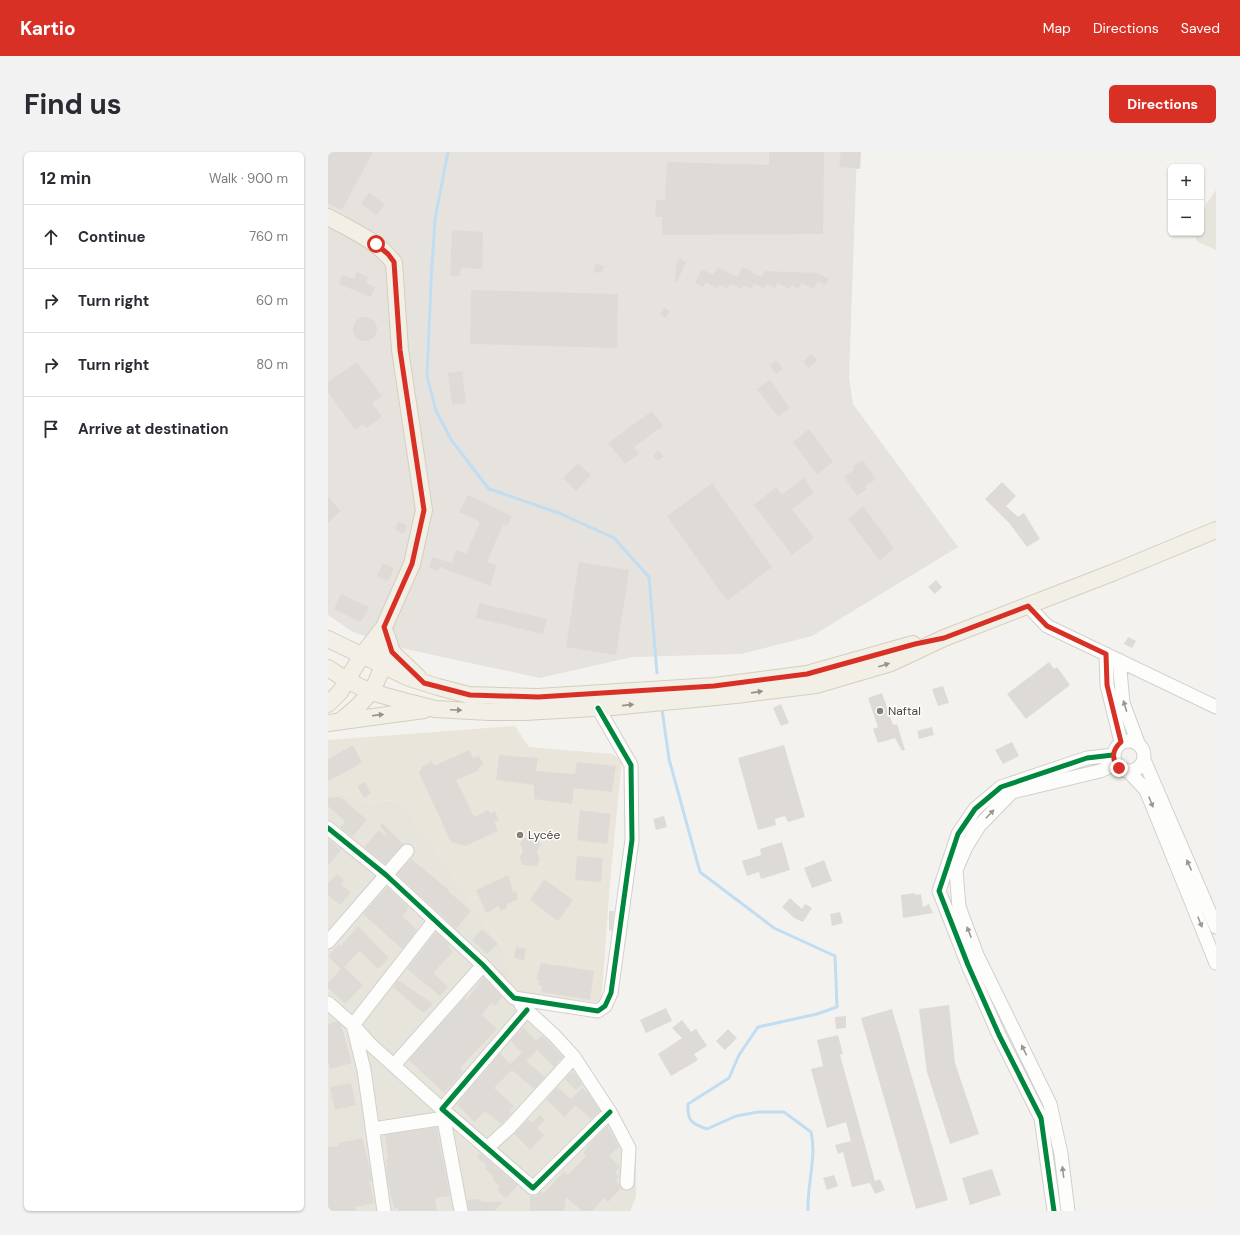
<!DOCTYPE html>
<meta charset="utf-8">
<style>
:root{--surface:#fff;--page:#f2f2f3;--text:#2b2b33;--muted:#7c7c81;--line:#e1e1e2;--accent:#d93025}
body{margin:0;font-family:"DM Sans",sans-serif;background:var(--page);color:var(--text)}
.controls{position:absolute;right:12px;top:12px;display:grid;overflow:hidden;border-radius:6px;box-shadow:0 1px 3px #0004}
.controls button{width:36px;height:36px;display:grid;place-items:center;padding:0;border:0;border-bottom:1px solid var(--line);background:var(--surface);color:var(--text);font:20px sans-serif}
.stop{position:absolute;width:12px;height:12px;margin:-9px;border:3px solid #d93025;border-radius:50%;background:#fff}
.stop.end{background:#d93025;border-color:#fff;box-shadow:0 1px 4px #0008}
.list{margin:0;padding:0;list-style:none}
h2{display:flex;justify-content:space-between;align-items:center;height:52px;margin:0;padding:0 16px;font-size:17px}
h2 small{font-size:13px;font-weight:400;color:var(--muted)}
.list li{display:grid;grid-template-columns:26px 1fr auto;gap:12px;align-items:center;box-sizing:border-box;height:64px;padding:0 16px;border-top:1px solid var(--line)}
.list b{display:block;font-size:15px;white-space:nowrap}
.list em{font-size:13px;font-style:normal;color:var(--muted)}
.icon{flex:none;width:22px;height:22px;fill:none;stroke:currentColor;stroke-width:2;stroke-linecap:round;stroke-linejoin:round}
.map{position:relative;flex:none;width:888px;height:1059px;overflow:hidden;border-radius:6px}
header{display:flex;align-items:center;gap:24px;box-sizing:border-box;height:56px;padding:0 20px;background:var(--accent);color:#fff}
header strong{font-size:19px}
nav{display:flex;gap:22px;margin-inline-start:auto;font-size:14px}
.intro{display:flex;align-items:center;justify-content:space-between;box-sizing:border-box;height:96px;padding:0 24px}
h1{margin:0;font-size:28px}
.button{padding:10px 18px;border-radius:6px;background:var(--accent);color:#fff;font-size:14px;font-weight:700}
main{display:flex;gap:24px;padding:0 24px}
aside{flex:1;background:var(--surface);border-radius:6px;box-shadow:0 1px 3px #0004}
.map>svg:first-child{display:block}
</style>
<header>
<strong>Kartio</strong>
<nav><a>Map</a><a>Directions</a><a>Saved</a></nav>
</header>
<div class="intro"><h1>Find us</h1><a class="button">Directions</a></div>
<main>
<aside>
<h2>12 min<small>Walk · 900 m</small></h2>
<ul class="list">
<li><svg class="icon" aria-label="ahead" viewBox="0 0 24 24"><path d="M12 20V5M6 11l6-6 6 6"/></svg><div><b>Continue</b></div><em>760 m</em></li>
<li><svg class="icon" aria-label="right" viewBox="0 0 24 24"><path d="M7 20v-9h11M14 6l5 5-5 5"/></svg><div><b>Turn right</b></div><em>60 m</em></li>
<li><svg class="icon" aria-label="right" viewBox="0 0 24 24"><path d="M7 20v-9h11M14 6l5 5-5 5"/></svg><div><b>Turn right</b></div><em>80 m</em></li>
<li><svg class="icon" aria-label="arrive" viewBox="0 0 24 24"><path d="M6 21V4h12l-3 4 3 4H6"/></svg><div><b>Arrive at destination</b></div></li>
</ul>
</aside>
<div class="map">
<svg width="888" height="1059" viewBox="0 0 888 1059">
<rect width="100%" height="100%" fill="#f4f2ee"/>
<path fill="#e7e4dc" d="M888,38V98L868,89L870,81H873V70L878,52Z
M0,637L37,650L73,648L175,797L189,840L216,864L257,915L308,1000V1045L302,1059H0Z"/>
<path fill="#e6e2de" d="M0,0H529L521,226L525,252L630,395L484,484L413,502L304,505L212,526L73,496L25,480L0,463Z"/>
<path fill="#eae5da" d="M187,574L201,595L284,602L294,608L282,731L273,851L189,840L175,797L73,648L37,650L0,637V588Z"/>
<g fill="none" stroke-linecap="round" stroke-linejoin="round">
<path stroke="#c0ddf1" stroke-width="3" d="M120,0L107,67L103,131L99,224L108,259L124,289L161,337L231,361L286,386L321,425L329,521
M334,557L341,607L372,720L446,776L507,804L509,855L489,862L430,875L411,903L401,926L360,952C359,969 364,972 379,977L408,964L430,960H456L483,980C489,1005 479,1032 480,1059"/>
</g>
<path fill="#dedbd6" d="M0,0H45L14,58L0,51Z
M441,0H496L495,82L334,83V65H327L328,48H337L339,10L441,13Z
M513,0H533L532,17L511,15Z
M41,41L57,52L49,63L33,52Z
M124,78L155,80L154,117L133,116L132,124H122Z
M351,106L358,110L349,130L347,129L348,113Z
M268,112L276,114L274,121L266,120Z
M390,115L409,125L415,115L433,125L437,119L485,121L486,119L501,127L497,133L490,129L485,137L474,131L470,137L463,133L461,137L450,131L447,136L439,132L437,137L426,131L423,137L415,133L413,137L402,131L399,137L391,132L389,136L378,130L375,135L367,131L374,117L385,123Z
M29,120L40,125L38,131L47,135L43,145L11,132L14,123L26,127Z
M143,138L290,142L289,196L142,192Z
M336,155L342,159L338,166L332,162Z
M25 177a12 12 0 1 1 24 0a12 12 0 1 1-24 0Z
M483,202L489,208L481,216L475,210Z
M448,208L455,217L448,222L442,213Z
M29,210L54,244L44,251L54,265L38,276L35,272L27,278L0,240V230Z
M134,219L138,251L124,253L120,221Z
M442,228L462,256L450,265L429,237Z
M324,259L335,274L306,295L311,302L297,312L280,291Z
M481,277L505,310L489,323L465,290Z
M330,298L336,304L330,309L325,304Z
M535,308L548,327L537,334L539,337L529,344L516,325L527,317L525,314Z
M250,311L263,323L248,339L235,326Z
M476,325L486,341L464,357L486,386L464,403L426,353L448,335L454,343Z
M674,330L688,344L678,354L690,365L696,361L712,387L699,395L682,372L657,347Z
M384,331L444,415L399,449L339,364Z
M140,343L184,364L179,374L175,372L159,410L169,413L162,434L112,415L110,419L101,416L104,405L124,411L128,398L138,402L152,370L131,360Z
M0,345L13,359L0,371Z
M535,354L566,396L552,409L520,367Z
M70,370L79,373L76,382L67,378Z
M251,410L301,418L288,503L238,495Z
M55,411L66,417L60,429L49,424Z
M608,428L614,435L607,442L600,435Z
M13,442L41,455L33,470L6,457Z
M151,451L219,467L215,482L148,466Z
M800,485L808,489L804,496L796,492Z
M721,510L726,517L729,515L742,533L698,567L679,542Z
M615,534L621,551L610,554L604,537Z
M554,541L565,573L569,572L577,598L574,599L567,586L550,591L545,577L550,575L540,546Z
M453,552L461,571L453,574L445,556Z
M604,575L606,583L591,587L589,579Z
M684,590L691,604L675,612L667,598Z
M25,593L34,611L0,629V607Z
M456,593L477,665L460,670L457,664L447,667L448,673L430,678L410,606Z
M141,598L145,606L151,604L156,613L150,616L151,618L128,628L146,665L160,658L162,662L167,659L171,668L166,670L170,679L138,694L123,690L91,621L94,615L104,609L106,614Z
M171,603L210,606L208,619L247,622L249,610L288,614L284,640L246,636L244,652L206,647V633L168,628Z
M37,630L43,641L36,646L29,634Z
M11,645L18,648L17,649L39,668L24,685L12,675L17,670L0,654V646Z
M252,658L283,662L279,692L249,688Z
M336,664L339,675L328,678L325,667Z
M54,671L75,692L57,712L36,695L51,678L60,686L52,673Z
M195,686H210L212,693L209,700L212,707L209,714L194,713L192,706L195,699L192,692Z
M0,687L13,698L0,714Z
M454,690L462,718L433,727L431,720L419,724L414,709L433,703L432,697Z
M249,704L275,706L273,730L247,728Z
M83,707L121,738L120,739L143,759L128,777L69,722Z
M496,708L504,729L484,736L476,716Z
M9,722L16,728L13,732L23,740L12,753L0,743V731Z
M180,723L185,740L188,739L190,747L178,753L179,756L172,759L171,754L158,761L148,738Z
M216,727L245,748L230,769L202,748Z
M59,735L81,756L74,764L89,778L74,797L35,762Z
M587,741V743L593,742L595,755L601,752L605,761L575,766L573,743Z
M462,746L474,757L477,752L484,756L475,770L466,766L454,755Z
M281,759H286L284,779L281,778Z
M512,760L515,771L504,774L502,762Z
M30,774L61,806L50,817L32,799L30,800L16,815L35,833L17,852L0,836V831L13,817L0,804L11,792L13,794Z
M154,777L170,792L159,802L144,788Z
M108,780L122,793L120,795L125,800L105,821L120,835L112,844L79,817Z
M188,795L198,797L196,808L186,806Z
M213,811L266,819L262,848L213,840L214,834L210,833L211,828L208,827Z
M155,825L174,845L167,854L163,851L154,863L169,877L132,916L136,919L116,941L81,908L136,846L139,848Z
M70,828L105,852L97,860H94L65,835Z
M621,853L627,911L651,982L622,992L599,920L591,857Z
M338,856L344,869L318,881L312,868Z
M564,857L620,1048L588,1057L533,866Z
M518,864V876L508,877L507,865Z
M354,868L363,880L368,877L379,894L366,902L370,908L343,924L330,902L354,886L344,876Z
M9,869L13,873L24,911L2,917L0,908V872Z
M195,875L208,889L214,883L235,905L226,915L209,898L198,909L217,925L206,937L184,918L166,936L186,954L181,959L184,961L173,972L157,959L146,970L129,952L172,901L182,912L194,901L183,889Z
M400,877L409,886L397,898L388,889Z
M510,883L515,902L512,903L547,1029L552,1027L557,1038L547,1042L542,1031L546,1030L524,1035L515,1000L510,1002L507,993L523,989L518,970L499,976L483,917L495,914L489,888Z
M243,920L244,922L246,920L254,932L248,938L237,927Z
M23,931L28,953L7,958L2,935Z
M229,935L243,947L254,936L261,942L272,959L263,967L247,953L237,965L218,948Z
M212,963L217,968L209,976L216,983L202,998L186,982L200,967L204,971Z
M279,974L291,995L281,1004L292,1014L287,1021L291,1025L288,1028L293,1036L280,1050L276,1046L264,1059H254L238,1045L236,1059H202V1046L203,1044H208L213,1039L216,1041L236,1019L240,1023L258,1004L255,1001L260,995L259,994Z
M109,975L122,1044L107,1046L109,1059H70V1056L66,1057L60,1031L58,1015L59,1014L58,1007L60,1006L57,983Z
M34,986L42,1017L44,1029H41L46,1051L27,1055L28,1059H0V995L11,994L10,991Z
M152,1001L190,1033L179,1045H176L169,1038L172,1035L164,1026L166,1025L157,1017L159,1014L149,1005Z
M664,1017L673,1043L642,1053L634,1026Z
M506,1023L510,1034L499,1038L495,1026Z
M153,1047V1050H175L166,1059H141L139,1048Z"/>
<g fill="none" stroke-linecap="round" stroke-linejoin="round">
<defs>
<path id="minor" d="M700,454L719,474L888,555
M778,502L779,533L793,590
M791,508L795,551L810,591
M786 604a15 15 0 1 1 30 0a15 15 0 1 1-30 0Z
M816,608L888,775
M800,619L818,638L888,811
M0,676L58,723L155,813L186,846L270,859L277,854L283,841L304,688L303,613L270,556
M0,790L79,699
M0,851L25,873L43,893L114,957L133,1059
M193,853L226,883L246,905L282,960L301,996L299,1031
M199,858L114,957L205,1036L282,960
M66,913L155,813
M45,977L117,966
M160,995L181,976L246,905
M56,1059L36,918L25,873L106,769
M726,1059L713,966L671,883L640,813L611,739L630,682L647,657L673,635L759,606L785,603
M740,1059L733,1002L722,952L649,803L631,755L628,718L638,695L651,674L684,640L772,619L788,612"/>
<path id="major" d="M0,65C23,78 50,89 66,111L72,198L96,358L84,412L56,475L34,503L12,540L0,552
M58,482L64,500L90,525
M0,487L81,526L110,535L141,543L210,545L386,534L479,522L585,492
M0,516L18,528L43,540L72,548L107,557L161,560H197L284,555L408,543L488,533L563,511L616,486L784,421L888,378
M12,569C32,554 49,538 54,513C56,501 55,487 56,475
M0,571L96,558"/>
</defs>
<use href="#minor" stroke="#d2d0cb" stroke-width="15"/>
<use href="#major" stroke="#d6cebb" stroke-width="18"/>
<use href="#minor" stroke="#fdfdfc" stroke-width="13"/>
<use href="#major" stroke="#f2efe6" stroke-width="16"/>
<defs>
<path id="cycleway" d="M0,676L58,723L155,813L186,846L270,859L277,854L283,841L304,688L303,613L270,556
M199,858L114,957L205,1036L282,960
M726,1059L713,966L671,883L640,813L611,739L630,682L647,657L673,635L759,606L785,603"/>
</defs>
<use href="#cycleway" stroke="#fff" stroke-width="8"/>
<use href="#cycleway" stroke="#00873e" stroke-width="5"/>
</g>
<defs><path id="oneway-solid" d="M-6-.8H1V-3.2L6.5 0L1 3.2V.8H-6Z"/></defs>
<g fill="#969187">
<use href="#oneway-solid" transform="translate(556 513) rotate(-18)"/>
<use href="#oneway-solid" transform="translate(429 540) rotate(-8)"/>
<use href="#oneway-solid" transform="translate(300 553) rotate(-6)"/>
<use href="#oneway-solid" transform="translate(128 558) rotate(3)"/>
<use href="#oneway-solid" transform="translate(50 563) rotate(-7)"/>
</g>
<g fill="#9b9791">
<use href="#oneway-solid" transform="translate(797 554) rotate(-107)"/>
<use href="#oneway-solid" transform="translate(823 650) rotate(68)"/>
<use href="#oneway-solid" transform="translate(662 662) rotate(-46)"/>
<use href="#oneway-solid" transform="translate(861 713) rotate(-114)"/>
<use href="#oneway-solid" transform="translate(872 770) rotate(68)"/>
<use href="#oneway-solid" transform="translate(641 780) rotate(-111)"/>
<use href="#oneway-solid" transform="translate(696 898) rotate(-116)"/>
<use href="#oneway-solid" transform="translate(735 1020) rotate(-97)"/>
</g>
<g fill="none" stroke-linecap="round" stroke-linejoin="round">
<path stroke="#d93025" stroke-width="5" d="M48,92L60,102L66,110L72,198L96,358L84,412L56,475L64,500L96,531L142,543L210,545L386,534L479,522L587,492L616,486L700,454L719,474L778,502L779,533L793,590C784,598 783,607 791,616"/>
</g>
<g fill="#868178" stroke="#fff" stroke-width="1.5">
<circle cx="552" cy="559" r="4"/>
<circle cx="192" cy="683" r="4"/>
</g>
<g text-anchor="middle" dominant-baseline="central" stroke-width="3" stroke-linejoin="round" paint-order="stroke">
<g font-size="12" fill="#4b4439" stroke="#fff" text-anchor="start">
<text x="560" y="559">Naftal</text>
<text x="200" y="683">Lycée</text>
</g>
</g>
</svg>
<div class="controls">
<button>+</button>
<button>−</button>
</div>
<div class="stop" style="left:48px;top:92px"></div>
<div class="stop end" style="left:791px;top:616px"></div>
</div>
</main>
